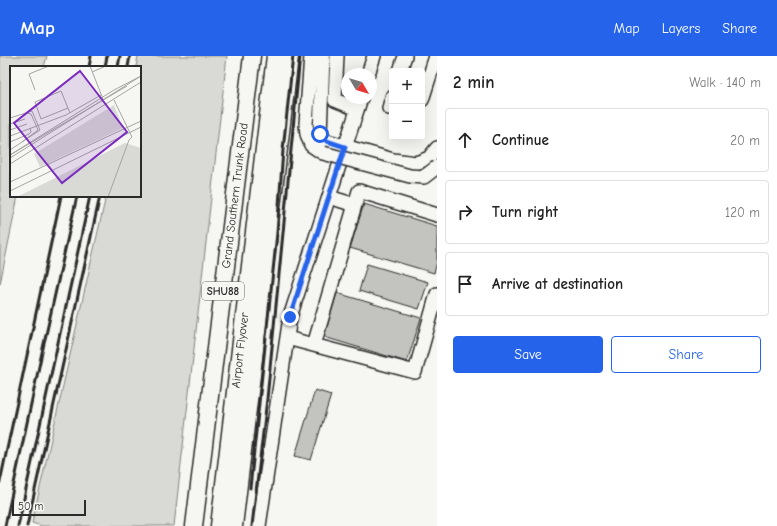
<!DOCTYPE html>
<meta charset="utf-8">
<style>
:root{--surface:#fff;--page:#f2f2f2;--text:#222;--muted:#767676;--line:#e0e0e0;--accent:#2563eb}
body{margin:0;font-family:"Comic Neue",sans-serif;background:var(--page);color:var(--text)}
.controls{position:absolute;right:12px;top:12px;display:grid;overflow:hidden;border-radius:4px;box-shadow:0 4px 16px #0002}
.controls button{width:36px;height:36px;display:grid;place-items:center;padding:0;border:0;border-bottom:1px solid var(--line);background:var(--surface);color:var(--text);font:20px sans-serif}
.compass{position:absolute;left:341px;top:12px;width:36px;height:36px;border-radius:50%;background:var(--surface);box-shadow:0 4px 16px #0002;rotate:128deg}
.scale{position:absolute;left:12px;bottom:10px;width:74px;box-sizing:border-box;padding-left:4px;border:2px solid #2b2b2b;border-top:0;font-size:11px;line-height:14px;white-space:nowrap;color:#2b2b2b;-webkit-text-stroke:3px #f6f6f2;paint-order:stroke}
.stop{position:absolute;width:12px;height:12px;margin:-9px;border:3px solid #2563eb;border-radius:50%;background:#fff}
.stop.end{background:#2563eb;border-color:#fff;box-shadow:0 1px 4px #0008}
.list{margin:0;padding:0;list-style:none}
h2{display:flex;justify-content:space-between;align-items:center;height:52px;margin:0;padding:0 16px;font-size:17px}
h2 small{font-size:13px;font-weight:400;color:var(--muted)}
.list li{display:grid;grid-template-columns:26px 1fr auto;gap:12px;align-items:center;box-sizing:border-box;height:64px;margin:0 8px 8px;padding:0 8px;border:1px solid var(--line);border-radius:4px}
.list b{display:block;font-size:15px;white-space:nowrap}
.list em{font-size:13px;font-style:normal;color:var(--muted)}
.actions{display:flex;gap:8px;padding:12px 16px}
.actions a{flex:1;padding:9px 0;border:1px solid var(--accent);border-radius:4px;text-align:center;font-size:14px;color:var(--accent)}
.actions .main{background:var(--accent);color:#fff}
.icon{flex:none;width:22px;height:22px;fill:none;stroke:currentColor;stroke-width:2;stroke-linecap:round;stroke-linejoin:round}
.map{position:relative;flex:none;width:437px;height:470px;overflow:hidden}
header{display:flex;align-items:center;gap:24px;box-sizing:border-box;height:56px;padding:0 20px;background:var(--accent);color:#fff}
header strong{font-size:19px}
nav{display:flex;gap:22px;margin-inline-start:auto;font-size:14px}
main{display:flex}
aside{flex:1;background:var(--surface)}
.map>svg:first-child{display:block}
</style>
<header>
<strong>Map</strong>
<nav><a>Map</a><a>Layers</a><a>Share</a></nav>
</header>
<main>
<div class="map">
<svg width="437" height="470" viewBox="0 0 437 470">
<rect width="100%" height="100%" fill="#f6f6f2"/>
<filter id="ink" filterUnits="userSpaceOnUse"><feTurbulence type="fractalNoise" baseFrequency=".025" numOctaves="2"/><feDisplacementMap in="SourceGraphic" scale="8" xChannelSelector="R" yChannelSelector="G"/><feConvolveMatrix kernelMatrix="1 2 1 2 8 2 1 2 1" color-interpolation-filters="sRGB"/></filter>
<g filter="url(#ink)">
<path fill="#d9d9d5" stroke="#828280" d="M0,0H47L44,11H11V140H18L0,228Z
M138,0H227L174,470H42L32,467L106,140H140V11H136Z"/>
<path fill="#c3c3c0" stroke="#2b2b2b" d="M364,148L437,170V206L434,217L350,192Z
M367,208L428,226L419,253L359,235Z
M337,237L421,262L407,306L324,281Z
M315,334L331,339L311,404L295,400Z"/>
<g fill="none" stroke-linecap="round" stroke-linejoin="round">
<defs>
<path id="minor" d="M311,0L306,68L307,78L311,89L323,97
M323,0L320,78L327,85L393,104L416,107L429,102L437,92
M337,0L335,44L357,53
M400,15L405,0
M368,18L374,0
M422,44L436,0
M389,52L392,41
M329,141L355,149
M287,282L415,316L437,238
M314,289L359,135L437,159
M259,470L290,261L361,42"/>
<g id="major">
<path id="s1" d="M194,470L252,0"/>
<path id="s2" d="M219,470L275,0"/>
<path d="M234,470L290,0"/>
</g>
</defs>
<use href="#minor" stroke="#2b2b2b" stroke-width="16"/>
<use href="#major" stroke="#2b2b2b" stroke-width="19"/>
<use href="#minor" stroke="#f6f6f2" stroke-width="13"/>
<use href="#major" stroke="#f6f6f2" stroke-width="16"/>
<path stroke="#2b2b2b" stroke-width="3" d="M89,11L91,0
M105,11L107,0
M118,11L120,0
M128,11L130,0
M0,426L61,140
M250,432L277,177L283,94L293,0
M5,470L41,301L77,140
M18,470L90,140
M27,470L100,140
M252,470L267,343L300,0"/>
<defs>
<path id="minor-bridge" d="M323,97L410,120L424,121L437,111"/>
</defs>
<use href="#minor-bridge" stroke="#2b2b2b" stroke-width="16" stroke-linecap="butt"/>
<use href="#minor-bridge" stroke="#f6f6f2" stroke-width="13"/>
</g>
</g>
<g fill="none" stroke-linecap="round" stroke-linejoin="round" filter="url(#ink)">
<path stroke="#2563eb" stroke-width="5" d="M290,261L345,91L327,85L320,78"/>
</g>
<g text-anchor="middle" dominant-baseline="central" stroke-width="4" stroke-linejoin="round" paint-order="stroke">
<rect fill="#f6f6f2" stroke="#686867" stroke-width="1" x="202" y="226" width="42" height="18" rx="3"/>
<g font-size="11" font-weight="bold" fill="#2b2b2b">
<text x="223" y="235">SHU88</text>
</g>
<g font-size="12" fill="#2b2b2b" stroke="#f6f6f2">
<text stroke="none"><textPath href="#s1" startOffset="333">Grand Southern Trunk Road</textPath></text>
<text stroke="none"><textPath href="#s2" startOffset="177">Airport Flyover</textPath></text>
</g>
</g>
<g transform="translate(10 10)">
<rect width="131" height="131" fill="#f6f6f2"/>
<path d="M104,39L113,62L30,101L24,88ZM115,77L131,82V131H7Z" fill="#d9d9d5"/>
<path fill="none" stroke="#a5a5a2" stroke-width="1" d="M80,0L93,33M82,6L96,0M25,24L19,8L39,0M58,42L31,53L25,36L51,25L60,47M0,52L22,45L30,64L0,84M0,58L15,53M0,64L17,58M0,70L56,49L91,29M0,76L19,68L21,66L20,62M12,76L28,64L21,48L17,47M0,89L117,20M0,89L104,24L131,10M0,92L131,10M0,98L131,16M0,116L131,55M0,125L131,61M98,131L119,74L122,71L104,34"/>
<path fill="#7b2cbf" fill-opacity="0.15" stroke="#7b2cbf" stroke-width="2" d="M70,5L117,66L52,117L4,57Z"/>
<rect width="131" height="131" fill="none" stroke="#2b2b2b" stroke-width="2"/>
</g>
</svg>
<div class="controls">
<button>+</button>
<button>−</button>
</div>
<svg class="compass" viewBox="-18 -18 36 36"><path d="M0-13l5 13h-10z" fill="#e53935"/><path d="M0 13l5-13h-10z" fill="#767676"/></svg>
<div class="scale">50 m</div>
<div class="stop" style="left:320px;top:78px"></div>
<div class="stop end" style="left:290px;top:261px"></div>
</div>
<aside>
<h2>2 min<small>Walk · 140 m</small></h2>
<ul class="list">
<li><svg class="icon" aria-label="ahead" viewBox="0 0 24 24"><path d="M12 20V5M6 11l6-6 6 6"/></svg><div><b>Continue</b></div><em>20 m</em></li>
<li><svg class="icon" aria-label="right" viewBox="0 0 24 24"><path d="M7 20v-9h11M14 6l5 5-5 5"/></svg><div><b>Turn right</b></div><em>120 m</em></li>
<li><svg class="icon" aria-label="arrive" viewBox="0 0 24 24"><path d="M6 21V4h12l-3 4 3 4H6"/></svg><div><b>Arrive at destination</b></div></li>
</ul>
<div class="actions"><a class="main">Save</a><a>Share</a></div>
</aside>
</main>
